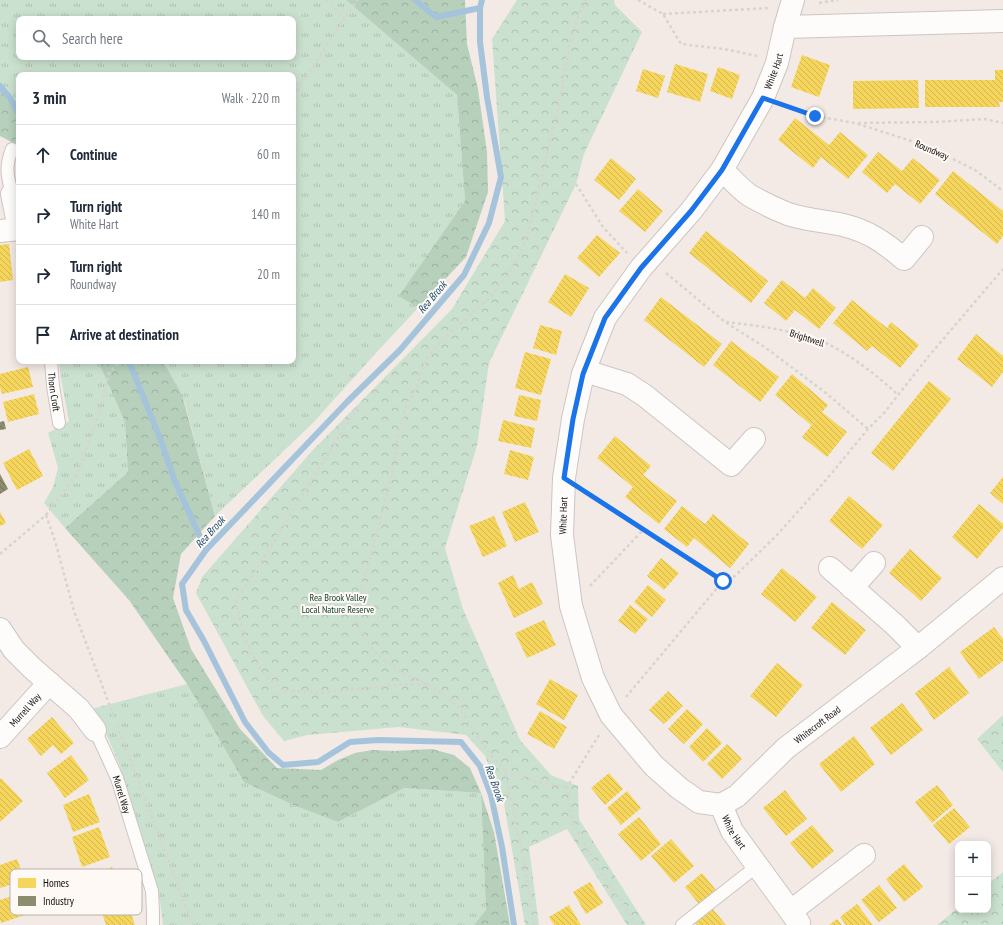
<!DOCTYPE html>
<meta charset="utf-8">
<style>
:root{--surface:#fff;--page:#f6f6f7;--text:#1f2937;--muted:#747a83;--line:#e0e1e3}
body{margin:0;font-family:"PT Sans Narrow",sans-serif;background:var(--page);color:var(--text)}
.controls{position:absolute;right:12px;bottom:12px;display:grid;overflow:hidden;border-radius:8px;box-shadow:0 2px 10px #0003}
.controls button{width:36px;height:36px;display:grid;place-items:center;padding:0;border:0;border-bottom:1px solid var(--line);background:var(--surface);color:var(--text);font:20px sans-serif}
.stop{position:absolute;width:12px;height:12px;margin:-9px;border:3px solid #1a73e8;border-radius:50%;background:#fff}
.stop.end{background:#1a73e8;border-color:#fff;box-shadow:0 1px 4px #0008}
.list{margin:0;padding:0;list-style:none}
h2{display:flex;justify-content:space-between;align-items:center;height:52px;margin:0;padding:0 16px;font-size:17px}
h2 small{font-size:13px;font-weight:400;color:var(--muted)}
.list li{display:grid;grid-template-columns:26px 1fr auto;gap:12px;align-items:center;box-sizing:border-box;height:60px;padding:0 16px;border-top:1px solid var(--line)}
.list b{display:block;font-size:15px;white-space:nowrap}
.list p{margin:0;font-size:13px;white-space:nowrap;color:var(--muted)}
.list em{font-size:13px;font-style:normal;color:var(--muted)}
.icon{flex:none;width:22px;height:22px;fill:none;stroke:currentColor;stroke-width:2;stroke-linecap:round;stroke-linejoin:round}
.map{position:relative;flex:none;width:1003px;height:925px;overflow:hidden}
.search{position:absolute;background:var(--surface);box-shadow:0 2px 10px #0003;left:16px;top:16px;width:280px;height:44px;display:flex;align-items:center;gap:10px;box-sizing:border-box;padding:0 14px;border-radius:8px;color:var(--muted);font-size:15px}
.panel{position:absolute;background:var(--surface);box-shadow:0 2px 10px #0003;left:16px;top:72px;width:280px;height:292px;border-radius:8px}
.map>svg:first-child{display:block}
</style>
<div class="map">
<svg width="1003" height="925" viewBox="0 0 1003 925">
<defs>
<pattern id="grass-tufts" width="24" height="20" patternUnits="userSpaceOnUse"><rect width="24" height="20" fill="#cbe1cf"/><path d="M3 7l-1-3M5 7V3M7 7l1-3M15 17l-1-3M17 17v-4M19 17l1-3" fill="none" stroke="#adc0b0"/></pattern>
<pattern id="forest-crowns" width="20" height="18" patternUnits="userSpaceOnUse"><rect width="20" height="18" fill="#b6d0bc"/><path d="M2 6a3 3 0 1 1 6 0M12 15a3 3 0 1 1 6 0" fill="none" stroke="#9bb1a0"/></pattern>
<pattern id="park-crowns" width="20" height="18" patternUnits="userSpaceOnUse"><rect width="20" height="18" fill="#cbe1cf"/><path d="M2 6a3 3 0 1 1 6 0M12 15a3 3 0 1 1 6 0" fill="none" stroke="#adc0b0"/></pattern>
<pattern id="homes-back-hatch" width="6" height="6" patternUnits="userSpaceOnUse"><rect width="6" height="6" fill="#f6d55c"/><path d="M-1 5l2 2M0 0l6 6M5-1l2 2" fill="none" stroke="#d2b64f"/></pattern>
<pattern id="industry-back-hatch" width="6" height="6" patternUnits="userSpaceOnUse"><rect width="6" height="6" fill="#8c8c6e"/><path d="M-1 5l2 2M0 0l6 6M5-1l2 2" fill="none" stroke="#717159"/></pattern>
</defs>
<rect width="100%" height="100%" fill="#f3eae6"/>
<path fill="url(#grass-tufts)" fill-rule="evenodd" d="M0,0H346L457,95L465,201L400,296L418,308L375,354L312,424L215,516L184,400L163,361H293V75H19V106L0,85ZM19,19H293V57H19Z
M59,361H98L125,422L128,472L65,528L44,503L53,487L58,468L48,433L69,421L61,379Z
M187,684L244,782L293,805L338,822L404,788L481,793L486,911L474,925H163L160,901L151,868L119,764L109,740L91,709Z"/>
<path fill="url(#forest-crowns)" d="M346,0H465L467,44L478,89L487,152L488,192L466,257L418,308L399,296L465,201L457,95Z
M0,85L19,106V146L0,136Z
M98,361H163L182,395L215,516L181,554L173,598L191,649L240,729L277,768L321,770L338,760L355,753L372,750L394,751L432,749L454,755L470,768L481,793L494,832L510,925H474L486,910L481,793L404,788L338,822L293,805L244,782L187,684L129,600L65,528L128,472L125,422Z"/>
<path fill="url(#park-crowns)" d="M517,0H614L615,5L642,32L584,154L576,184L489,363L477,446L445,548L463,609L520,740L551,775L578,786L579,819L646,925H627L567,829L529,847L539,925H525L503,798L485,756L466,735L399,727L308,735L284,741L263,716L196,593L202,577L312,451L452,309L505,221L492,39Z
M1003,715V772L977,739Z
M1003,872V925H937L958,908V910H988V884Z"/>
<path fill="url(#homes-back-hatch)" d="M802,55L830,65L819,97L791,87Z
M675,64L708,74L700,102L667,92Z
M718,67L740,75L732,99L710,91Z
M643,69L665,76L658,98L636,91Z
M995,70H1003V102H999L1000,107H925V80H995Z
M918,80L919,108L853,109V81Z
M795,118L829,145L840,132L868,155L848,179L821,157L813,168L778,140Z
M878,152L902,171L913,158L940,180L920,204L895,184L887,193L862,172Z
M611,158L636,179L619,200L594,180Z
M953,171L1003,211V236L997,244L935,194Z
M638,189L663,211L645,232L619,211Z
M706,231L768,281L751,303L689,253Z
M597,235L620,253L599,277L577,258Z
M9,244L13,280L0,282V245Z
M565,274L589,288L571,317L548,302Z
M782,280L805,298L813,288L836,308L819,329L795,310L786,321L764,303Z
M661,297L722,344L704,367L644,320Z
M852,300L887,328L891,322L919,345L900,368L872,346L867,351L833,323Z
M540,325L562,331L556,355L533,348Z
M976,334L1003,356V372L992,387L957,359Z
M731,341L779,377L760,402L713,365Z
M525,352L551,359L541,395L515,388Z
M28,367L33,387L2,394L0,387V374Z
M792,374L828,405L822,412L847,432L827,457L802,437L818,417L811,425L775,395Z
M929,381L951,399L893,471L871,453Z
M34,394L39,414L8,422L3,402Z
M519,395L541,400L537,421L514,416Z
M503,420L535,428L531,448L498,441Z
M615,436L651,466L643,475L677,501L659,524L625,497L633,487L597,458Z
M29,449L43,476L17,490L3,463Z
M510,450L534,457L528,480L504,474Z
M1003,477V504L990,493Z
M849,496L883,525L862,549L829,521Z
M525,502L539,532L515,542L502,512Z
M979,504L1003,524V528L977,559L952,537Z
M682,506L705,524L713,514L749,544L730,568L694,538L687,547L664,529Z
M0,512L6,523L0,526Z
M494,516L507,546L483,557L469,526Z
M910,549L942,578L921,601L889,573Z
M661,558L679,573L664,590L647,576Z
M782,568L817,597L795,622L761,594Z
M513,575L519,589L532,582L543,604L514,618L498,583Z
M648,585L666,600L652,617L634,602Z
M832,602L866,630L845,655L811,628Z
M630,605L648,619L635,634L618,621Z
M544,620L556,645L527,658L515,633Z
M994,627L1003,639V661L979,679L960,652Z
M777,663L803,685L776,717L750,696Z
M949,667L969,693L934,720L915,693Z
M550,679L578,695L564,720L536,704Z
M668,691L683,706L664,724L649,710Z
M902,703L923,730L891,755L870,728Z
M687,709L703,724L684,744L668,729Z
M540,711L567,727L554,749L527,734Z
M52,717L74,743L61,754L53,745L41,756L27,739Z
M707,728L722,743L703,762L689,747Z
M854,736L875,764L841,792L819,764Z
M727,744L742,759L722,779L707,764Z
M71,755L89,780L65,798L47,773Z
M609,773L623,789L605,805L591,788Z
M1,778L23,801L0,822V779Z
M937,785L953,805L932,823L915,802Z
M785,790L807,819L786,836L763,808Z
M627,791L641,808L621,825L607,808Z
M89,794L100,822L73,832L63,805Z
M954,808L970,827L949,844L933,825Z
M639,817L661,844L641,861L618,834Z
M812,825L834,851L812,869L790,843Z
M99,827L110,857L82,867L72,837Z
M671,839L694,866L674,883L651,856Z
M17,859L25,880L0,888V865Z
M904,864L923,887L904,902L886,879Z
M112,867L125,896L101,907L88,877Z
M702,873L716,890L699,904L685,887Z
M590,882L603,903L586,914L573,892Z
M879,885L897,908L879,922L861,900Z
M27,891L34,912L1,923L0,919V900Z
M857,904L873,925H846L840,917Z
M128,905L135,925H106L102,913Z
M569,905L581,925H554L549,917Z
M713,909L726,925H697L695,923Z
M837,919L842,925H829Z"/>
<path fill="url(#industry-back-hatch)" d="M4,421L6,429L0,430V422Z
M0,474L8,489L0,494Z"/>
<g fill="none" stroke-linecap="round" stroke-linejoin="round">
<path stroke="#a5c4dc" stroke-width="6" d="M415,0L436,17L480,8
M482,0L480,8V42L487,97L501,177L489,223L464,275L400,350L347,402L206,550L182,584L186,610L204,641L245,722L268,752L283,765L318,762L350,742L378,740L461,742L480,766L491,795L502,847L514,925
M0,86L10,98L19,114
M129,361L161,441L174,479L206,550"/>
<defs>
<g id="lane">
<path d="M12,194C7,175 5,167 12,149"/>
<path id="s1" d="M51,361L53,386L59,423"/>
<path id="s2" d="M95,730L117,778L152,891L153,912V925"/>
<path d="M682,925L757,866"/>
</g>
<g id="street">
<path d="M785,27L1003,21"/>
<path d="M722,170C731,178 739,188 749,195C761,202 775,209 788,214C806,220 824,221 843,225C868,231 884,242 904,259L922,237"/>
<path d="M12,194L19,228"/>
<path d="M0,231L19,229"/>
<path d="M585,371L627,384L644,395L731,465L754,439"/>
<path d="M830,568L895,625L918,648"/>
<path d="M852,588L874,563"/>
<path d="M0,629L14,650L32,668L79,709L95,730"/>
<path id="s3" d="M0,737L49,683"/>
<path id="s4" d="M721,805L699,802L679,788L654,766L611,715L593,678L571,606L562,535L564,478L573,419L583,374L605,318L641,268L691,211L722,170L763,98L777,63L785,27L793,0"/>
<path id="s5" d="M721,805L737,796L786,748L918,648L1003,578"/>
<path id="s6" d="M721,805L732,831L799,923"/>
<path d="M791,911L864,855"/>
</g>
</defs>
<use href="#lane" stroke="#ccc5c2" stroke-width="14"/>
<use href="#street" stroke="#ccc5c2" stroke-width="24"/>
<path stroke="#d6d4d2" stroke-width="2.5" stroke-dasharray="3 3" stroke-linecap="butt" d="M326,0L345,18
M638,0L663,14L681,44L724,49L757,56
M819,3L838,0
M663,14L769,8
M293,96L357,0
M782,105L815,116L855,123L927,146L975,170L1003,191
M858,123L936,122L984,119L1003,123
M576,184L603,227L627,253
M666,273L725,322L766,348L826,393L868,429
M726,322C752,325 778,328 804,336C810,337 817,339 822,341C849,354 876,374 897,394
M358,407C316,471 278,537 236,601L244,637L261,671L282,690L321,693L404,684H428L459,707L485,748L505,771L526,873L534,925
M585,492L723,581
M46,515L55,541L74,611L114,717
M0,554L46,515L77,474L98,418L109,373L120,361
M590,586L643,530
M428,684L415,679L383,660L367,642L357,624L356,612L393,471L398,432L408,402L417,386L426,359L441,341L491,297L517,260L528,234L559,104L570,41L579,14L587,0
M626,697L723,581L735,576L777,535L826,480L868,429L884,413L928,357L1003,269
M117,725L193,925
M599,735L567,787L572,821L596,864L637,925
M505,772L536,782L567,787"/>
<use href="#lane" stroke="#fdfcfb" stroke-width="12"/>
<use href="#street" stroke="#fdfcfb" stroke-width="22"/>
</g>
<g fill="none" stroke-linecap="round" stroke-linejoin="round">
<path stroke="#1a73e8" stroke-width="5" d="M723,581L564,478L573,419L583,374L605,318L641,268L691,211L722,170L763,98L815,116"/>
</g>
<g text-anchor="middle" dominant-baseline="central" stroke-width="4" stroke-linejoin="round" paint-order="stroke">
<g font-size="10" fill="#120d0a" stroke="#fff9f5">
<text stroke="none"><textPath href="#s4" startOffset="858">White Hart</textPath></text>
<text transform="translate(932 150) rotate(23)">Roundway</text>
<text transform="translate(807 338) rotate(18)">Brightwell</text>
<text stroke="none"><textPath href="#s1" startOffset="31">Thorn Croft</textPath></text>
<text stroke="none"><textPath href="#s4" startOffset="354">White Hart</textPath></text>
<text stroke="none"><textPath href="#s3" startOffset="37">Murrell Way</textPath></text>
<text stroke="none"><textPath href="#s5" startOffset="126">Whitecroft Road</textPath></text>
<text stroke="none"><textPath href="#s2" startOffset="70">Murrel Way</textPath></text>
<text stroke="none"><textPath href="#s6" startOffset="30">White Hart</textPath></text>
</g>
<g font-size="10" fill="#123d27" stroke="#fff9f5">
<text x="338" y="597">Rea Brook Valley<tspan x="338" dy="12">Local Nature Reserve</tspan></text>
</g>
<g font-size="11" font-style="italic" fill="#144b6f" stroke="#fff9f5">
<text transform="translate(432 297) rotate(-50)">Rea Brook</text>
<text transform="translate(210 532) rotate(-48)">Rea Brook</text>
<text transform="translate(495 783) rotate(71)">Rea Brook</text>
</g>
</g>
<rect x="10" y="869" width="132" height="46" rx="6" fill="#fff9f5" stroke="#b8b2ae" stroke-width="1"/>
<rect x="18" y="878" width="18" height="10" fill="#f6d55c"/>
<rect x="18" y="896" width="18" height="10" fill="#8c8c6e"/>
<g font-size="11" fill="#120d0a">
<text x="43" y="887">Homes</text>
<text x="43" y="905">Industry</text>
</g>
</svg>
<div class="controls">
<button>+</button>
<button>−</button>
</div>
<div class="stop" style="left:723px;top:581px"></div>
<div class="stop end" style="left:815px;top:116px"></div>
<div class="search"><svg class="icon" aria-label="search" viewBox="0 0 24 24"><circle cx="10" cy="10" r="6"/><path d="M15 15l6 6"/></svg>Search here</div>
<section class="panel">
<h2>3 min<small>Walk · 220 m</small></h2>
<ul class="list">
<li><svg class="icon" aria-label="ahead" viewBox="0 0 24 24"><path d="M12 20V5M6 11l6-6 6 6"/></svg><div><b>Continue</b></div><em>60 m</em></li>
<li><svg class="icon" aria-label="right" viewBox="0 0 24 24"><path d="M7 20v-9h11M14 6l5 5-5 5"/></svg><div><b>Turn right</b><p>White Hart</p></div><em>140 m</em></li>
<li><svg class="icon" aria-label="right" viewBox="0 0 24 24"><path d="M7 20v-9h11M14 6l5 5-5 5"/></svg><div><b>Turn right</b><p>Roundway</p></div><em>20 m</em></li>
<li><svg class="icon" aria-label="arrive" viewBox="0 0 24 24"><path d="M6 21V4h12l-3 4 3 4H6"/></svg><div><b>Arrive at destination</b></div></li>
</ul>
</section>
</div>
